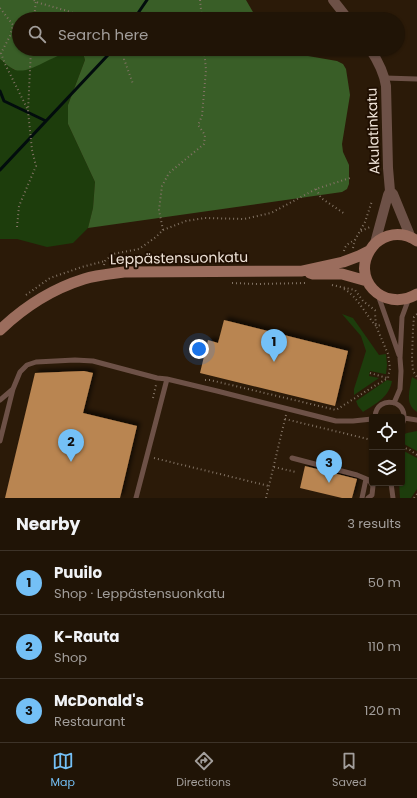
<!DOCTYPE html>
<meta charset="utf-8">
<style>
:root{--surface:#201406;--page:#2d2114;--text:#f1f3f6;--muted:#a29e9b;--line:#3d3328;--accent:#74c0f6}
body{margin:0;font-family:Poppins,sans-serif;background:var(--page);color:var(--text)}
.controls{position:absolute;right:12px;bottom:12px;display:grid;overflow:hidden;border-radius:4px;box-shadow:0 1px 3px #0004}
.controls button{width:36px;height:36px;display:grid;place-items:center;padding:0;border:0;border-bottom:1px solid var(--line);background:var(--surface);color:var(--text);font:20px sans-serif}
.you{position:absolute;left:199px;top:349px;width:14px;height:14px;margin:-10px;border:3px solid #fff;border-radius:50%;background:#1a73e8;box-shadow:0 0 0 6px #1a73e833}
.badge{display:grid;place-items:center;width:26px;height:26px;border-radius:50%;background:var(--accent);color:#111;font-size:13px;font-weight:700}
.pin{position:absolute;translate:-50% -33px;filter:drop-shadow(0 1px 2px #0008)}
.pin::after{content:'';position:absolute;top:21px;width:14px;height:12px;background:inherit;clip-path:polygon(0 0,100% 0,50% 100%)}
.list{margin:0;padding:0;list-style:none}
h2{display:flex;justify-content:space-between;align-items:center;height:52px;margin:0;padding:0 16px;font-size:17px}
h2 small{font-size:13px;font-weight:400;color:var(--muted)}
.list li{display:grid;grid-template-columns:26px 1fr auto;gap:12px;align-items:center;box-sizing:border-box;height:64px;padding:0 16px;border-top:1px solid var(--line)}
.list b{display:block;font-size:15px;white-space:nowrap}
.list p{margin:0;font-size:13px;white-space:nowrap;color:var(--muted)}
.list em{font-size:13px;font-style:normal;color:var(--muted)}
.icon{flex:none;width:22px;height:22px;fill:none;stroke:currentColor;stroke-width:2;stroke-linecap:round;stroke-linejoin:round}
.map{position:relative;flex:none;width:417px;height:498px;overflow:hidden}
.search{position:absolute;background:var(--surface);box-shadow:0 1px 3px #0004;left:12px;right:12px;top:12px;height:44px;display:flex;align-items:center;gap:10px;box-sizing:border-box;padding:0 14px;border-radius:22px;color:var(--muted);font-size:15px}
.sheet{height:244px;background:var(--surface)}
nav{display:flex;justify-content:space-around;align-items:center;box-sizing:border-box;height:56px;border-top:1px solid var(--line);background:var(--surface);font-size:11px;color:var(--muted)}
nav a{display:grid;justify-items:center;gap:2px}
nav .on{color:var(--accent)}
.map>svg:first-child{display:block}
</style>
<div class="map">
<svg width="417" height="498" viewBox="0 0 417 498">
<defs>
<filter id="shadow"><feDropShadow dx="3.5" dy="-3.5" stdDeviation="2" flood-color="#0009"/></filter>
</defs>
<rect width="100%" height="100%" fill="#2b1a08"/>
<path fill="#1d3d0c" d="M76,51L83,53L85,60L68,105V124L95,182L93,208L88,228L73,243L47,247L17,239H0V59L14,70H26L58,55Z
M342,314L353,318L379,355L386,354L387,365L386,374H385L370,371L369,376L379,378L354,395V389L366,351L361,336Z
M412,377L417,380V412C404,404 410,389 412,377Z
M387,380L392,381C389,397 377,403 363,412L358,406L356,401Z
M417,431V451L402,443V435L407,433Z
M402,450L417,458V489L411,498H400L399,483H402Z"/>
<path fill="#395e27" d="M0,0H246L257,19H19V49H278L285,52L337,61L343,64L346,69L350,95L342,144L343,152L349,165V184L347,189L342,192L88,228L93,208L95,182L68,124V105L85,60L83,53C59,46 35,75 15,70C10,68 4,62 0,59Z"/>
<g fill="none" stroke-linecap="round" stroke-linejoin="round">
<path stroke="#020c0d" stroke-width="3" d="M134,19L147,0
M0,91L4,101L46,121
M0,170L108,55L112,49"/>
</g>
<path fill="#b98551" filter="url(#shadow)" d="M224,320L348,351L335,406L200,373L208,340L218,343Z
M84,371L93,373L83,413L137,426L120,498H5L35,373Z
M305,466L357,479L352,498H342L300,488Z"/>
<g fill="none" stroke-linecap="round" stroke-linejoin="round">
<path stroke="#827364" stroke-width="2" stroke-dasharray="1 3" stroke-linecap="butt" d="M34,0L36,2L71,12L81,19
M200,0L202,19
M0,8L13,25L10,36L1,53L5,64L28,110
M34,19L36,0
M121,49C134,54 149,53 162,49
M125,51L124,59L133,84
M316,189L321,198L345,214
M17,227L19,206L36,166L32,150L28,111L31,49
M163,230L159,210L162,186L169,173L204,144L205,135L198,125L202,116L206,70L204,49
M361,231L370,227
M353,248L355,240L365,222L372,201
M344,251C345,245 349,243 355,240
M104,265L105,261L113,254L139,249L156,237L163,230L186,221L205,218L244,219L271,213L316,189L350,178
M232,283L257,284L307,283
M332,285L355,290L363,301L376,311
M344,289C357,296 366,315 376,326L381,325
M26,295L50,278L82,267L105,261
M417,314L414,317L413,329L412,358L413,371L417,377
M370,373L387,378
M205,380H210L336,410L371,388L388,378L390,368L388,354L376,326L375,313
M153,398L156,385
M286,415L285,419L372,440
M402,447L410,450L417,455
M154,458L269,486
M274,467L296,472
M266,498L285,419
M414,498L417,494"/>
<path stroke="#6d5147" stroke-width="5" d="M385,78L417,79
M378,295L399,355
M0,400L13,389
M394,403L400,389L401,371L400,358L402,317L409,298
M375,417C376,393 413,400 402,425
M404,418L417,420
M0,441L13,389L20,372L27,365L36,362L75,360L93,361L157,378L167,379L217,391L336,421H353L372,419
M292,458L357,475L369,480L373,486L372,495L368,498
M391,483L393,498
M136,498L167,379
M362,498L366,479"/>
<path stroke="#6d5147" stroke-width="10" d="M333,0L348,19
M370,49C378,61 384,72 386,86L388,168L390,191L388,195L375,243
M390,191L393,194L411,238"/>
<path stroke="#9b6d5d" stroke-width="11" d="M417,241C408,235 398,233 388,236C382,238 377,241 373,246C348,277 383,314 417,294
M310,273L313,274H342L367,281
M0,330C24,307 52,289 84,279C97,275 110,274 124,272L302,271L343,262L359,256L369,251"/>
</g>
<g text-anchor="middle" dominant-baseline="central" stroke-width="4" stroke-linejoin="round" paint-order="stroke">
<g font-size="14" fill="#efe3d8" stroke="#211002">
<text transform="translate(373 131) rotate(-92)">Akulatinkatu</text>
<text transform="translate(179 258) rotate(-1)">Leppästensuonkatu</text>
</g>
</g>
</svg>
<div class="controls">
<button><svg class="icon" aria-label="locate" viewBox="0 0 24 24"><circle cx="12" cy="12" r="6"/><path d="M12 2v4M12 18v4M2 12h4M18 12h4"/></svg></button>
<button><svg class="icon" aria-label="layers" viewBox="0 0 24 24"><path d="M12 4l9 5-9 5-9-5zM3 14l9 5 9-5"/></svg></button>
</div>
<div class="you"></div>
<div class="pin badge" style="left:274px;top:362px">1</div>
<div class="pin badge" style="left:71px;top:462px">2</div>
<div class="pin badge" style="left:329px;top:483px">3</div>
<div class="search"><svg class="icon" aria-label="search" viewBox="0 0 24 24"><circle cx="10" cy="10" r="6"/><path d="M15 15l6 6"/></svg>Search here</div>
</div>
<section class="sheet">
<h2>Nearby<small>3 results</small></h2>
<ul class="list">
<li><span class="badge">1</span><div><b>Puuilo</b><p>Shop · Leppästensuonkatu</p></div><em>50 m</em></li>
<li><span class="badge">2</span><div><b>K-Rauta</b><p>Shop</p></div><em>110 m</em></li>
<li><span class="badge">3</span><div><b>McDonald's</b><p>Restaurant</p></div><em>120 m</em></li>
</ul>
</section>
<nav>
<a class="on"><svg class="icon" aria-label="map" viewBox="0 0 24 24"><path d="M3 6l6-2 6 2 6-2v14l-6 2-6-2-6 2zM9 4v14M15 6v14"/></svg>Map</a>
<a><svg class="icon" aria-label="directions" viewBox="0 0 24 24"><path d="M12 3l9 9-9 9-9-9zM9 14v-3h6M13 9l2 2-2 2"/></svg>Directions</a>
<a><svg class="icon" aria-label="saved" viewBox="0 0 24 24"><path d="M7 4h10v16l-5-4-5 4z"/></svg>Saved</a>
</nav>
